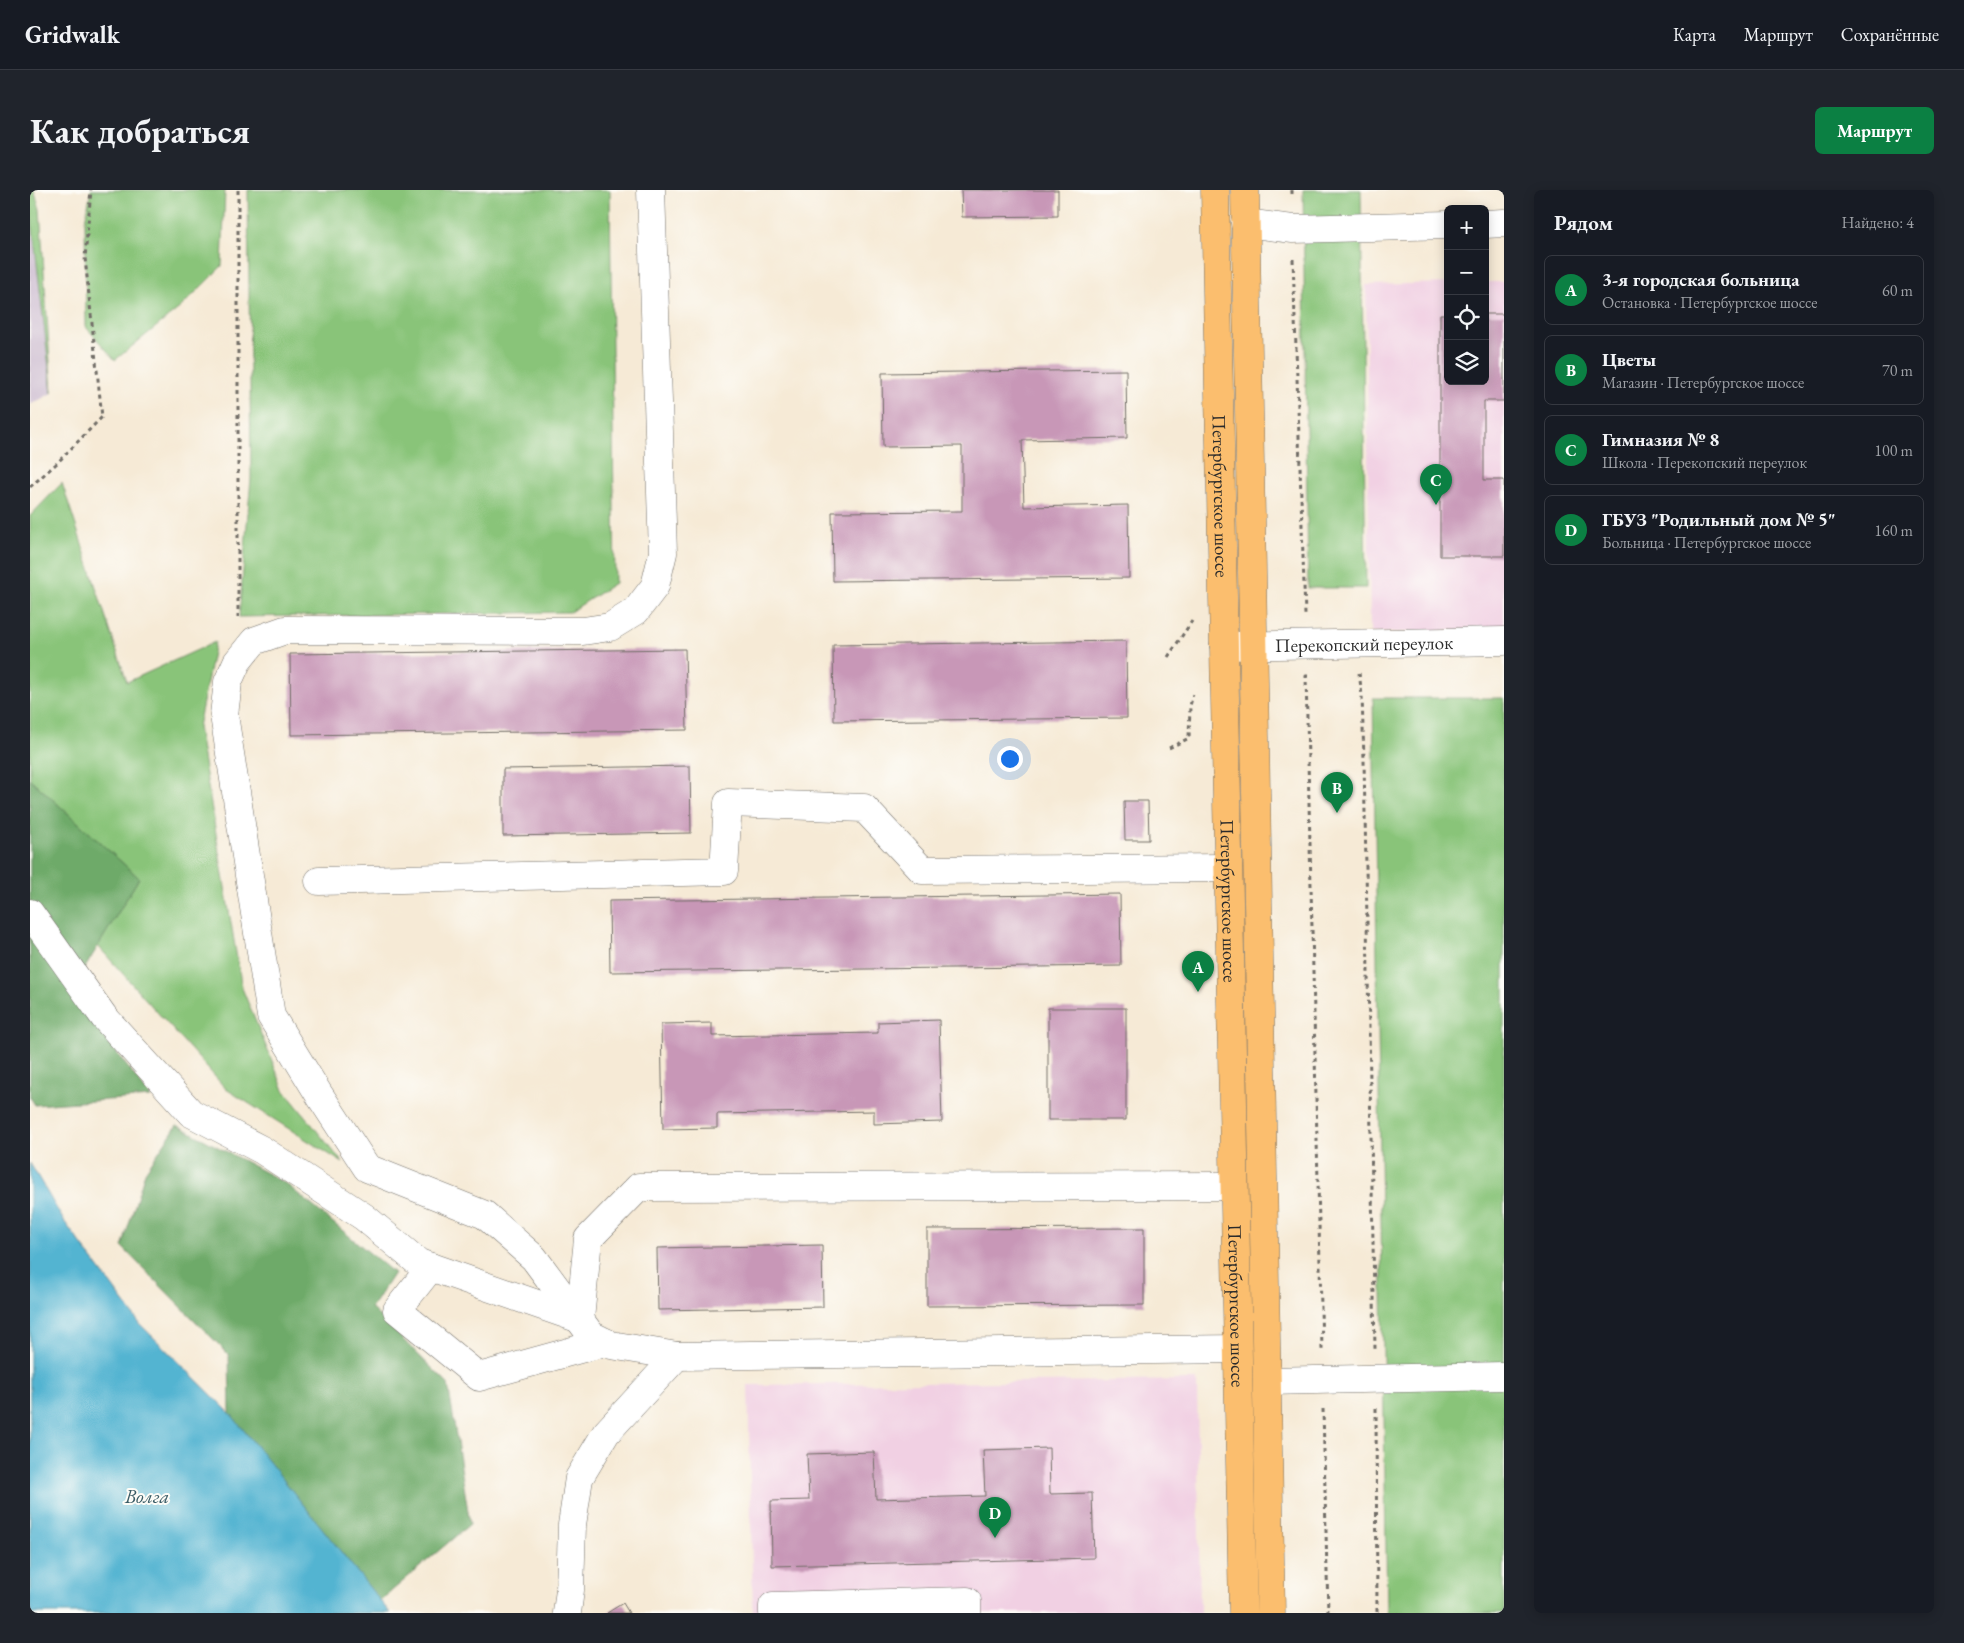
<!DOCTYPE html>
<html lang="ru">
<meta charset="utf-8">
<style>
:root{--surface:#171b24;--page:#20242c;--text:#f1f3f6;--muted:#9ea1a6;--line:#363941;--accent:#0b8043}
body{margin:0;font-family:"EB Garamond",serif;background:var(--page);color:var(--text)}
.controls{position:absolute;right:15px;top:15px;display:grid;overflow:hidden;border-radius:8px;box-shadow:0 2px 12px #0003}
.controls button{width:45px;height:45px;display:grid;place-items:center;padding:0;border:0;border-bottom:1px solid var(--line);background:var(--surface);color:var(--text);font:25px sans-serif}
.you{position:absolute;left:979px;top:568px;width:18px;height:18px;margin:-12px;border:4px solid #fff;border-radius:50%;background:#1a73e8;box-shadow:0 0 0 8px #1a73e833}
.badge{display:grid;place-items:center;width:32px;height:32px;border-radius:50%;background:var(--accent);color:#fff;font-size:16px;font-weight:700}
.pin{position:absolute;translate:-50% -41px;filter:drop-shadow(0 1px 2px #0008)}
.pin::after{content:'';position:absolute;top:26px;width:18px;height:15px;background:inherit;clip-path:polygon(0 0,100% 0,50% 100%)}
.list{margin:0;padding:0;list-style:none}
h2{display:flex;justify-content:space-between;align-items:center;height:65px;margin:0;padding:0 20px;font-size:21px}
h2 small{font-size:16px;font-weight:400;color:var(--muted)}
.list li{display:grid;grid-template-columns:32px 1fr auto;gap:15px;align-items:center;box-sizing:border-box;height:70px;margin:0 10px 10px;padding:0 10px;border:1px solid var(--line);border-radius:8px}
.list b{display:block;font-size:19px;white-space:nowrap}
.list p{margin:0;font-size:16px;white-space:nowrap;color:var(--muted)}
.list em{font-size:16px;font-style:normal;color:var(--muted)}
.icon{flex:none;width:28px;height:28px;fill:none;stroke:currentColor;stroke-width:2;stroke-linecap:round;stroke-linejoin:round}
.map{position:relative;flex:none;width:1474px;height:1423px;overflow:hidden;border-radius:8px}
header{display:flex;align-items:center;gap:30px;box-sizing:border-box;height:70px;padding:0 25px;background:var(--surface);border-bottom:1px solid var(--line)}
header strong{font-size:24px}
nav{display:flex;gap:28px;margin-inline-start:auto;font-size:18px}
.intro{display:flex;align-items:center;justify-content:space-between;box-sizing:border-box;height:120px;padding:0 30px}
h1{margin:0;font-size:35px}
.button{padding:12px 22px;border-radius:8px;background:var(--accent);color:#fff;font-size:18px;font-weight:700}
main{display:flex;gap:30px;padding:0 30px}
aside{flex:1;background:var(--surface);border-radius:8px;box-shadow:0 2px 12px #0003}
.map>svg:first-child{display:block}
</style>
<header>
<strong>Gridwalk</strong>
<nav><a>Карта</a><a>Маршрут</a><a>Сохранённые</a></nav>
</header>
<div class="intro"><h1>Как добраться</h1><a class="button">Маршрут</a></div>
<main>
<div class="map">
<svg width="1474" height="1423" viewBox="0 0 1474 1423">
<rect width="100%" height="100%" fill="#fdfcf7"/>
<filter id="ink" filterUnits="userSpaceOnUse"><feTurbulence type="fractalNoise" baseFrequency=".02" numOctaves="2"/><feDisplacementMap in="SourceGraphic" scale="10" xChannelSelector="R" yChannelSelector="G"/><feConvolveMatrix kernelMatrix="1 2 1 2 8 2 1 2 1" color-interpolation-filters="sRGB"/></filter>
<filter id="wash" filterUnits="userSpaceOnUse"><feTurbulence type="fractalNoise" baseFrequency=".0096" numOctaves="4" result="noise"/><feDisplacementMap in="SourceGraphic" scale="20" xChannelSelector="R" yChannelSelector="G"/><feGaussianBlur stdDeviation="1.12" result="paint"/><feColorMatrix in="noise" values="0 0 0 0 0 0 0 0 0 0 0 0 0 0 0 0 0 1.4 0 .05"/><feComposite in="paint" operator="in"/></filter>
<g filter="url(#wash)">
<rect width="100%" height="100%" fill="#f6ead6"/>
<path fill="#f1d0e3" d="M1455,92H1474V439L1340,443L1336,95L1418,93V191H1455Z
M1167,1190L1170,1423H723L718,1195Z"/>
<path fill="#cebed1" d="M0,14L22,203L0,215Z"/>
<path fill="#89c479" stroke="#5a7852" d="M0,0H4L10,19L22,203L0,14Z
M61,0H195L192,76L152,116L85,170L56,137L55,31Z
M218,0H580L585,393L540,422L209,427L221,288Z
M1273,0H1331L1336,398H1278Z
M32,293L97,492L185,452L168,537L212,798L254,900L313,973L196,899L68,756L109,688L0,589V326Z
M1343,508H1474V1423H1357Z"/>
<path fill="#6eaa69" stroke="#4c6a4a" d="M0,589L109,688L40,803L121,907L5,915L0,907Z
M147,935L255,993L364,1083L341,1118L418,1194L440,1334L350,1411L200,1223L199,1165L92,1057L115,982Z"/>
<path fill="#52b4d1" stroke="#3e707e" d="M0,973L34,1031L110,1134L200,1223L360,1423H0Z"/>
<g id="blocks">
<path fill="#c897b7" d="M931,0H1028V26L932,27Z
M1410,124H1418V191H1455V124H1474V211H1454V290H1474V366H1410Z
M1096,180L1097,248L992,250L994,317L1098,315L1099,388L803,391L802,322L932,321V256L853,257L852,183Z
M1096,451L1097,528L804,531L803,455Z
M655,459L657,540L261,545L260,464Z
M660,576L661,643L473,646V579Z
M1094,611H1118L1119,650H1095Z
M1090,704L1091,776L580,782L579,711Z
M1018,818H1096V930H1018Z
M909,830L912,932L844,934V921L687,924V938L633,939L631,834L682,833V846L848,843V832Z
M1114,1038V1115L897,1116V1039Z
M792,1055L793,1117L628,1120L627,1058Z
M1019,1258L1020,1304L1062,1303L1064,1368L742,1376L741,1311L779,1310L777,1264L844,1262L846,1309L955,1306L953,1260Z
M593,1413L599,1423H577Z"/>
</g>
</g>
<g filter="url(#ink)">
<use href="#blocks" fill-opacity="0" stroke="#726e67" stroke-width="1"/>
<g fill="none" stroke-linecap="round" stroke-linejoin="round">
<defs>
<g id="minor">
<path d="M621,0L633,363L625,396L606,421L580,437L553,441L255,440L224,451L207,472L198,492L194,525L241,826L290,906L337,978L455,1025L504,1068L561,1145L581,1155L647,1166L1207,1159"/>
<path d="M1215,33L1263,39L1418,35"/>
<path d="M1455,34L1474,33"/>
<path id="s1" d="M1194,456L1474,451"/>
<path d="M289,691L694,681L698,613L834,618L892,680L1198,678"/>
<path d="M0,723L74,827L161,923L232,960L334,1027L389,1073L550,1129"/>
<path d="M401,1077L367,1120L449,1187L575,1152"/>
<path d="M550,1129L558,1049L609,997L1203,996"/>
<path d="M1237,1191L1474,1186"/>
<path d="M537,1423L540,1400L542,1335L549,1288L576,1243L647,1166"/>
<path d="M743,1423V1416L937,1411V1423"/>
</g>
<g id="major">
<path id="s2" d="M1185,0L1213,1423"/>
<path d="M1215,0L1241,1423"/>
</g>
</defs>
<use href="#minor" stroke="#726e67" stroke-width="29"/>
<use href="#major" stroke="#726e67" stroke-width="29"/>
<path stroke="#726e67" stroke-width="3" stroke-dasharray="4 4" stroke-linecap="butt" d="M208,0V427
M1262,0V8
M1263,69L1275,425
M0,297L26,274L72,227L55,68L61,0
M1138,467L1162,431
M1329,483L1332,505L1334,570L1345,1159
M1278,486H1276L1292,1160
M1139,558L1159,548L1160,516L1163,504
M1346,1218L1347,1423
M1293,1219L1298,1423"/>
<use href="#minor" stroke="#fff" stroke-width="28"/>
<use href="#major" stroke="#fbbe6e" stroke-width="28"/>
</g>
</g>
<g text-anchor="middle" dominant-baseline="central" stroke-width="4" stroke-linejoin="round" paint-order="stroke">
<g font-size="19" fill="#2b2b2b" stroke="#fdfcf7">
<text stroke="none"><textPath href="#s2" startOffset="306">Петербургское шоссе</textPath></text>
<text stroke="none"><textPath href="#s1" startOffset="140">Перекопский переулок</textPath></text>
<text stroke="none"><textPath href="#s2" startOffset="711">Петербургское шоссе</textPath></text>
<text stroke="none"><textPath href="#s2" startOffset="1116">Петербургское шоссе</textPath></text>
</g>
<g font-size="20" font-style="italic" fill="#395b65" stroke="#fdfcf7">
<text x="117" y="1306">Волга</text>
</g>
</g>
</svg>
<div class="controls">
<button>+</button>
<button>−</button>
<button><svg class="icon" aria-label="locate" viewBox="0 0 24 24"><circle cx="12" cy="12" r="6"/><path d="M12 2v4M12 18v4M2 12h4M18 12h4"/></svg></button>
<button><svg class="icon" aria-label="layers" viewBox="0 0 24 24"><path d="M12 4l9 5-9 5-9-5zM3 14l9 5 9-5"/></svg></button>
</div>
<div class="you"></div>
<div class="pin badge" style="left:1168px;top:802px">A</div>
<div class="pin badge" style="left:1307px;top:623px">B</div>
<div class="pin badge" style="left:1406px;top:315px">C</div>
<div class="pin badge" style="left:965px;top:1348px">D</div>
</div>
<aside>
<h2>Рядом<small>Найдено: 4</small></h2>
<ul class="list">
<li><span class="badge">A</span><div><b>3-я городская больница</b><p>Остановка · Петербургское шоссе</p></div><em>60 m</em></li>
<li><span class="badge">B</span><div><b>Цветы</b><p>Магазин · Петербургское шоссе</p></div><em>70 m</em></li>
<li><span class="badge">C</span><div><b>Гимназия № 8</b><p>Школа · Перекопский переулок</p></div><em>100 m</em></li>
<li><span class="badge">D</span><div><b>ГБУЗ &quot;Родильный дом № 5&quot;</b><p>Больница · Петербургское шоссе</p></div><em>160 m</em></li>
</ul>
</aside>
</main>
